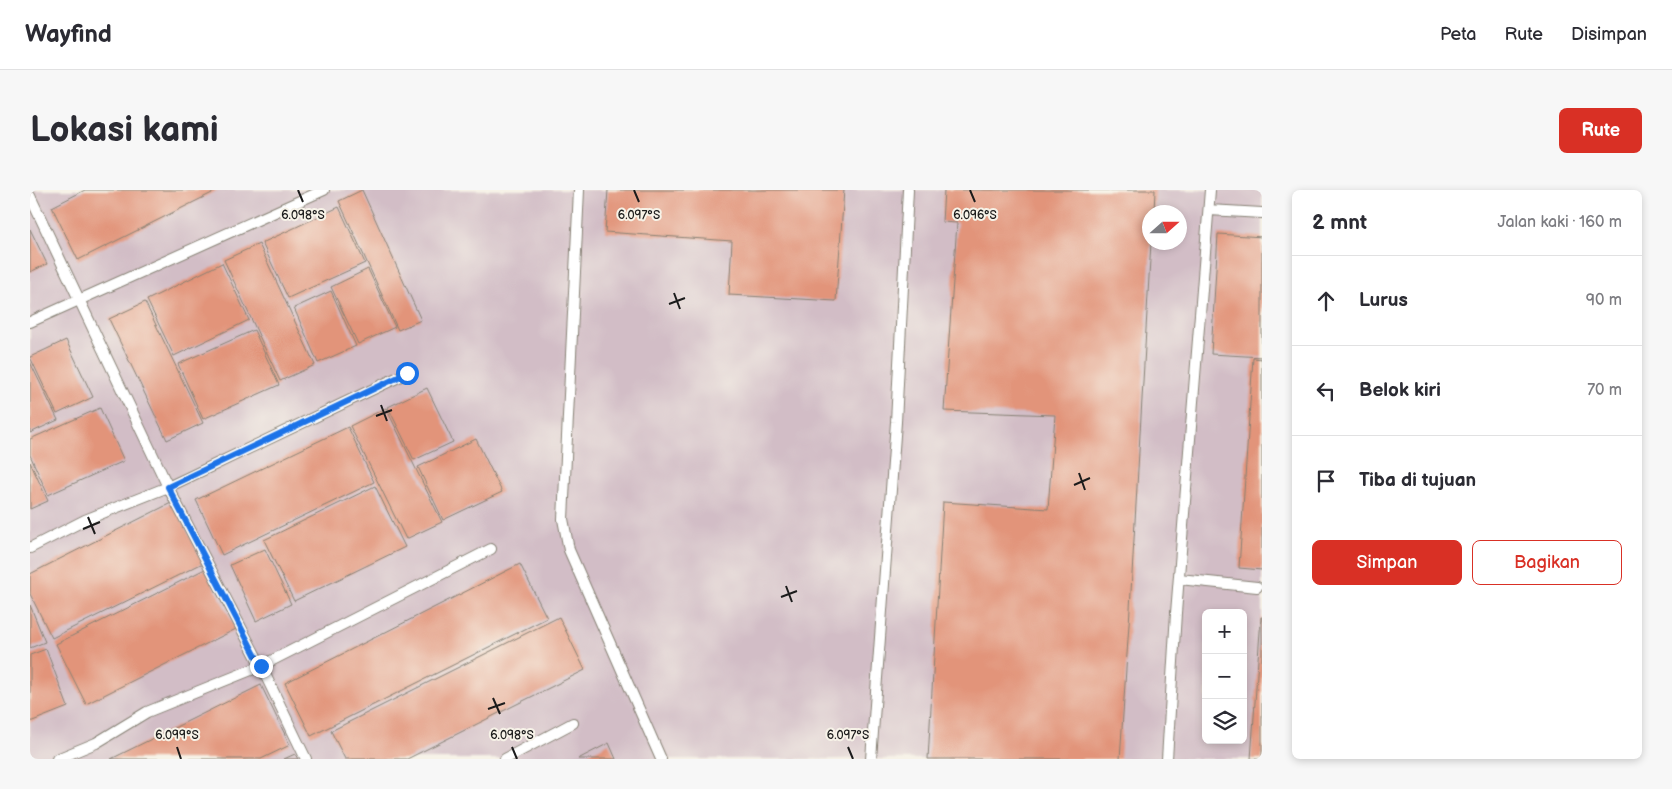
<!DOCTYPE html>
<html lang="id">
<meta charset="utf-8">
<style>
:root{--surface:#fff;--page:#f7f7f7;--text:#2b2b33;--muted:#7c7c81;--line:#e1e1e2;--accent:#d93025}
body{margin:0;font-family:"Balsamiq Sans",sans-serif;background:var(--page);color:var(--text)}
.controls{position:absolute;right:15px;bottom:15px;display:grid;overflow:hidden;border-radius:8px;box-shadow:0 2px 8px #0003}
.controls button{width:45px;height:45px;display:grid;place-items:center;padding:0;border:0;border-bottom:1px solid var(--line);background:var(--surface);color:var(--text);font:25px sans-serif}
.compass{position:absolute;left:1112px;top:15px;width:45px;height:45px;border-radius:50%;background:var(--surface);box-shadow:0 2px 8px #0003;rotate:69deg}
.stop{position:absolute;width:15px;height:15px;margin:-11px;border:4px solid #1a73e8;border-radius:50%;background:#fff}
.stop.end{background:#1a73e8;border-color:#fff;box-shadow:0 1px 5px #0008}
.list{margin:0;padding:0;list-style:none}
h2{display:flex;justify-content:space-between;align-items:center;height:65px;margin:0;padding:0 20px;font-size:21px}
h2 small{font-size:16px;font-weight:400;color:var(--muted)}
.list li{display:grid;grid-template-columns:32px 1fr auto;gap:15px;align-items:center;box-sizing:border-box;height:90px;padding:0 20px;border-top:1px solid var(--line)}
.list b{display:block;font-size:19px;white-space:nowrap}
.list em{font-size:16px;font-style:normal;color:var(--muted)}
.actions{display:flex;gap:10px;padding:15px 20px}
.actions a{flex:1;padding:11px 0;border:1px solid var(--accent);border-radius:8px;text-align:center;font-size:18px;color:var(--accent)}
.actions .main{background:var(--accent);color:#fff}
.icon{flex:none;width:28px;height:28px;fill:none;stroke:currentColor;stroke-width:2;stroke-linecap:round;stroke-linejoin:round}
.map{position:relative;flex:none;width:1232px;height:569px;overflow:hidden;border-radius:8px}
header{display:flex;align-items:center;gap:30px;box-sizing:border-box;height:70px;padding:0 25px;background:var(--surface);border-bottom:1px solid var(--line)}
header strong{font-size:24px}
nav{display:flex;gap:28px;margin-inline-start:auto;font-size:18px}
.intro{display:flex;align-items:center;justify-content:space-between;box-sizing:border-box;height:120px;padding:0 30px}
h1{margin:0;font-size:35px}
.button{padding:12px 22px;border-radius:8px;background:var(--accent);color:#fff;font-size:18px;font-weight:700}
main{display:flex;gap:30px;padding:0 30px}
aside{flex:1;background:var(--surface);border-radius:8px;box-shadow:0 2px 8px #0003}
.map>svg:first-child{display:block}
</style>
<header>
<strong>Wayfind</strong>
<nav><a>Peta</a><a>Rute</a><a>Disimpan</a></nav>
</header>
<div class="intro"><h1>Lokasi kami</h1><a class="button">Rute</a></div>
<main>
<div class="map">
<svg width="1232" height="569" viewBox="0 0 1232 569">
<rect width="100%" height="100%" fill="#f7f3e8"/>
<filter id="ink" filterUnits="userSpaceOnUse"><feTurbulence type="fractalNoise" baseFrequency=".02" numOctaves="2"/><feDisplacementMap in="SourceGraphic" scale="10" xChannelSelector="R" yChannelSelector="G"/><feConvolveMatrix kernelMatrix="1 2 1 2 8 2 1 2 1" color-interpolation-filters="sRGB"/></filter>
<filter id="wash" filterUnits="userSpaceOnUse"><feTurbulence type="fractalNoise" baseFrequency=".0096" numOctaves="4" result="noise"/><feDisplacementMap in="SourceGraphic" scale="20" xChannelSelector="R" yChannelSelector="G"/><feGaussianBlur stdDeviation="1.12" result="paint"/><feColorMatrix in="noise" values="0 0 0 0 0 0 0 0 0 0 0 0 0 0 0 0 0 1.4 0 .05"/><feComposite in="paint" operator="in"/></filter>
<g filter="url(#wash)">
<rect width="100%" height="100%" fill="#f1e5cb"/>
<path fill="#d2bdc6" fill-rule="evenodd" d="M0,0H1232V569H0ZM1120,22H1150V52H1120ZM1176,423H1213V550H1176Z"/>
<g id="blocks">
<path fill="#e2947a" d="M55,0H188L48,70L22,17Z
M332,0L391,130L368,140L309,11Z
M578,0H814L806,111L699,105L702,51L575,42Z
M914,0H1125L1124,22H1120V52H1121L1100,419L1090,569H898L913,312L1018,319L1025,225L914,221L927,33L912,32Z
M309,17L335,73L258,108L232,53Z
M0,39L17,74L0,82Z
M1188,44L1232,47V167L1181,164Z
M229,54L285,175L250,191L194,70Z
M192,73L219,130L144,166L117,110Z
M338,79L365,137L328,154L301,97Z
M301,101L326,156L288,173L264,118Z
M115,112L173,233L137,250L79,129Z
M224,140L249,195L173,229L148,174Z
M36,150L63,207L27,224L0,167Z
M1223,168L1232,169V380L1209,378Z
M0,172L28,230L0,243Z
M397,198L423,252L384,270L358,217Z
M70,218L94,271L18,305L0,265V249Z
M356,218L412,332L376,349L320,236Z
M318,237L344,292L192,365L166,310Z
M446,249L472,302L413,330L388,277Z
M0,272L18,311L0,319Z
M345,296L375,357L264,411L234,350Z
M143,312L173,373L22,448L0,404V384Z
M235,359L261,414L226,431L200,375Z
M490,374L517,428L281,546L255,493Z
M175,379L206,439L56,514L26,454Z
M0,415L15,452L0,458Z
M529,427L555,480L377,569H315L301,541Z
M1231,427H1232V569H1221Z
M16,459L38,517L0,532V465Z
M231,495L260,555L231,569H81Z
M579,553L586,569H548Z
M265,564L268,569H254Z"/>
</g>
</g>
<g filter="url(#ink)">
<use href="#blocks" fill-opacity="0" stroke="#868074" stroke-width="1"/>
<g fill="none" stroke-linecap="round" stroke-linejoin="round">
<defs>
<path id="service" d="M549,0L533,329L539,360L631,569
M0,6L138,297L231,476L276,569
M1179,20L1232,23
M0,132L294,0
M0,358L55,330L138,297L377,183
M1149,389L1227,397
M27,569L66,553L117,522L231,476L461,359
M475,569L543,533
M841,569L866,232L878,0
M1137,569L1146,423L1180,0"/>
</defs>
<use href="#service" stroke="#868074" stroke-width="12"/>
<use href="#service" stroke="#fff" stroke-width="10"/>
</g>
</g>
<g fill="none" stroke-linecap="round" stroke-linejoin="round" filter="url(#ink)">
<path stroke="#1a73e8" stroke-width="6" d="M231,476L138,297L377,183"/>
</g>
<path fill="none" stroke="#1c1c1c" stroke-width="2" d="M268,0L273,12M604,0L609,12M940,0L945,12M644,103L650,119M639,114L655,108M351,215L357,231M346,226L362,220M1049,283L1055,300M1044,295L1060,288M58,327L65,344M53,339L70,332M756,396L762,412M751,407L767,401M463,508L470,524M458,519L475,513M147,557L151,569M482,557L487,569M818,557L823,569"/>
<g font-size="12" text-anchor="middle" fill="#1c1c1c" stroke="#f7f3e8" stroke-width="4" stroke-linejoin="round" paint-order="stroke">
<text x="273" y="29">6.098°S</text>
<text x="609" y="29">6.097°S</text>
<text x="945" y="29">6.096°S</text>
<text x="147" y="549">6.099°S</text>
<text x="482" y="549">6.098°S</text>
<text x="818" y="549">6.097°S</text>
</g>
</svg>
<div class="controls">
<button>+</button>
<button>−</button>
<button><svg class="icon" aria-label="layers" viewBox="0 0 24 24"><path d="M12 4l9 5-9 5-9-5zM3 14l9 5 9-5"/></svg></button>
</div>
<svg class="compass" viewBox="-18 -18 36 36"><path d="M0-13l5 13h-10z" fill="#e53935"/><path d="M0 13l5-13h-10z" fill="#7c7c81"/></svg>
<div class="stop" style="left:377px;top:183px"></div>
<div class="stop end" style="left:231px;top:476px"></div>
</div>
<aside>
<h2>2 mnt<small>Jalan kaki · 160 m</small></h2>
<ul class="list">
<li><svg class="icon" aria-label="ahead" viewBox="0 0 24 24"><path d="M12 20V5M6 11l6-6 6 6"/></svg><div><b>Lurus</b></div><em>90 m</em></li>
<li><svg class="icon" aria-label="left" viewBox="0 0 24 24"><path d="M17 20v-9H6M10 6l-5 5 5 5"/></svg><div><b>Belok kiri</b></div><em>70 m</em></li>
<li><svg class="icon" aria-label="arrive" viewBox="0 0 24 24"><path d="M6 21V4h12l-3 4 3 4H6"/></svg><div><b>Tiba di tujuan</b></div></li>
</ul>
<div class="actions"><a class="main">Simpan</a><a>Bagikan</a></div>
</aside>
</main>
